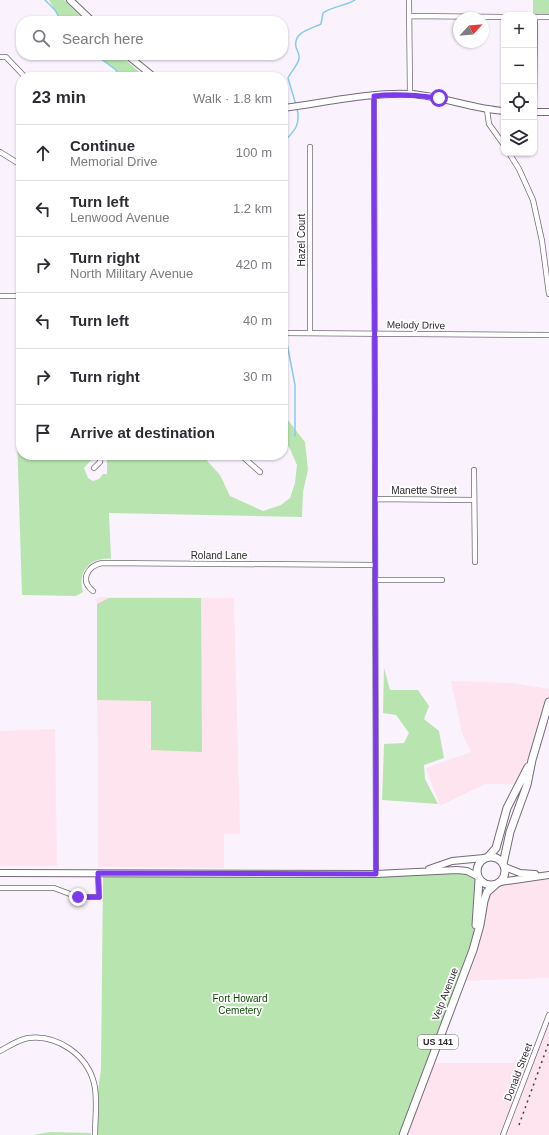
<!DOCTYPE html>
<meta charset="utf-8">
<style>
:root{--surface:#fff;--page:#f2f2f3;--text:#2b2b33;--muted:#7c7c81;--line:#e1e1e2}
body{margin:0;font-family:Arial,sans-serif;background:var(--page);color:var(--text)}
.controls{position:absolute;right:12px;top:12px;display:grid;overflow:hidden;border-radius:8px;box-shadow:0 1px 3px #0004}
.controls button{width:36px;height:36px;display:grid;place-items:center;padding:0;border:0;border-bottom:1px solid var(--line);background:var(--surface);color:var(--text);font:20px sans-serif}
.compass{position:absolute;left:453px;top:12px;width:36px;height:36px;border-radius:50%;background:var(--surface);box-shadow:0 1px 3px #0004;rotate:64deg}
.stop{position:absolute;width:12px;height:12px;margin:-9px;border:3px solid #7c3aed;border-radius:50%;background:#fff}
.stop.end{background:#7c3aed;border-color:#fff;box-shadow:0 1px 4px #0008}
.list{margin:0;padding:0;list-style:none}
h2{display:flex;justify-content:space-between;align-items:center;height:52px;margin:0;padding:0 16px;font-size:17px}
h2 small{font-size:13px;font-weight:400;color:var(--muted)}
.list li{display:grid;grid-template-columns:26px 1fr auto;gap:12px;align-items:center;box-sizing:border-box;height:56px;padding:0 16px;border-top:1px solid var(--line)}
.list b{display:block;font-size:15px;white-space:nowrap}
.list p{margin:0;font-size:13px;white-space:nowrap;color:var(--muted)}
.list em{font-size:13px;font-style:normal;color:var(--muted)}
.icon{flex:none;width:22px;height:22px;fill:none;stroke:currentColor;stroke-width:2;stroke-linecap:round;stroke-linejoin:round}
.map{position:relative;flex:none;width:549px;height:1135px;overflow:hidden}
.search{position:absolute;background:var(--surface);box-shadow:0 1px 3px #0004;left:16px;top:16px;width:272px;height:44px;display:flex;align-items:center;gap:10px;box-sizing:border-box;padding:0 14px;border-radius:16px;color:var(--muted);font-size:15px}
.panel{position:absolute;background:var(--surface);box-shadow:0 1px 3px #0004;left:16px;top:72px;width:272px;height:388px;border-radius:16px}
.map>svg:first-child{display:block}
</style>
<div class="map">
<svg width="549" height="1135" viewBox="0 0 549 1135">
<rect width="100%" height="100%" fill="#faf3fd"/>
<path fill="#fde4ee" d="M100,597L234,598L240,834H224V868L98,867L97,604L95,599Z
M451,681L512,683L549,689V702L532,760L519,784H485L440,806L426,768L471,752L462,733Z
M55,729L57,866H0V731Z
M549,875V978L461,981L484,901L495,885Z
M549,1015V1135H403L430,1063H530Z"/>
<path fill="#b8e4b0" d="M49,0H64L85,21H61Z
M533,0H549V15H533Z
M96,55H120L145,77H119L116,70Z
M284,415L305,442L308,470L303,492L302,517L109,513L111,559C90,557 77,571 83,592L76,596L22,595L17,436L21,430V455H96L84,468L88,478L93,481L99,479L103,474H107V455H202L220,475L230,496L263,511L281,505L290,498L295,483L297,465L290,449L283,439Z
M109,598H201L202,752L151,750V701L97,700V604Z
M384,668L390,690H418L429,706L424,719L439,731L444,758L424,765L425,779L438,804L382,800L384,744L404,743L409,733L396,715L383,713Z
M457,870L477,876L476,924L473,950L403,1135H95L96,1105L101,1069L103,874Z
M50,1132L91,1133V1135H33Z"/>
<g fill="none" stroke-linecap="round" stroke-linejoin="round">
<path stroke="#86cbee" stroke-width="1.5" d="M45,0L55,10L61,21
M96,55L116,70L119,77
M296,105L288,78C291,72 297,66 299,59C300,54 297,51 296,47C293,32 311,29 321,24L323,13C333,6 346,6 355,0
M283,143C294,131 301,126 297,108
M283,322L284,326
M286,338L295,385V436"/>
<defs>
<path id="street" d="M409,0L410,94
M409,16L504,17
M534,17H549
M0,57H6L25,77
M374,96L376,874
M487,110L489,124L504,145
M534,112L535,17
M0,152L21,165
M509,153L519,169L533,200L542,241L549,294
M0,296H21
M283,333L549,335
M310,333V147
M241,455L260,472
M94,468L100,462L101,455
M474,470L475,562
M375,499L473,500
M375,580H442
M93,591C79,580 88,566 102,563L375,565
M0,888H54L78,897H99L98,873
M0,1051C9,1046 18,1040 28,1038C57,1034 87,1055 94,1083C98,1099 95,1118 95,1135
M503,1135L549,1015"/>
<path id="secondary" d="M70,0L92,21
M127,55L154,77
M283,108C324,103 369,92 411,94C442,96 472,109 504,111
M534,112H549
M505,867L520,873L535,874
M429,869L452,861L484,858
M0,873L376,874L457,870L467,871L477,876
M500,882L549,875"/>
<path id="primary" d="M477 871a14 14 0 1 1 28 0a14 14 0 1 1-28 0Z
M488,857L496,848L507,808L528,767
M503,864L510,832L527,785L532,760L549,702
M476,925L479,880
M403,1135L473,950L480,925L484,901L487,892L495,885"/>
</defs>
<use href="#street" stroke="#746a79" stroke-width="6"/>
<use href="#secondary" stroke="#746a79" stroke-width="8"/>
<use href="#primary" stroke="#746a79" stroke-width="9"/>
<use href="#street" stroke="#fff" stroke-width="4.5"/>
<use href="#secondary" stroke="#fff" stroke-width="6"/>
<use href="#primary" stroke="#fff" stroke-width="7"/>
<path stroke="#423e45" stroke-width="1.5" stroke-dasharray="2 4" stroke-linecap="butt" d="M519,1125L549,1042"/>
</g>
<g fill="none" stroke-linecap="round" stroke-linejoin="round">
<path stroke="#7c3aed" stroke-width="5" d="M78,897H99L98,873L376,874L374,96C396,93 417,95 439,98"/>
</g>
<g text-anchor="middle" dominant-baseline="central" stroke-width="3.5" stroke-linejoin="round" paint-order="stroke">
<rect fill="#fff" stroke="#6b686d" stroke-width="1" x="418" y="1035" width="40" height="14" rx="3"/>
<g font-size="9" font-weight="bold" fill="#2c282e">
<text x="438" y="1042">US 141</text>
</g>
<g font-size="10" fill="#2c282e" stroke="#fff">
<text transform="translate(301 240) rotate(-90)">Hazel Court</text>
<text transform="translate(416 325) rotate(1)">Melody Drive</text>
<text x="424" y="490">Manette Street</text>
<text x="219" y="555">Roland Lane</text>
<text transform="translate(445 994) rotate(-69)">Velp Avenue</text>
<text transform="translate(518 1072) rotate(-69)">Donald Street</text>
</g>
<g font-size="10" fill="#0f4c04" stroke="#fff">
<text x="240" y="998">Fort Howard<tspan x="240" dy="12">Cemetery</tspan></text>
</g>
</g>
</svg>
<div class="controls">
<button>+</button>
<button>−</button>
<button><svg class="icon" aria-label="locate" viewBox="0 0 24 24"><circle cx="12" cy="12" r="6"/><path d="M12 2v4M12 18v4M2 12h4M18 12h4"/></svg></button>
<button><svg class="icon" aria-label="layers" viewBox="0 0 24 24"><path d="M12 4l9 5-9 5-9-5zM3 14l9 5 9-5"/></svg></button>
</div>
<svg class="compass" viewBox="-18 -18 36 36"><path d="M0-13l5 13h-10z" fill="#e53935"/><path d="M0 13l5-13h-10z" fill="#7c7c81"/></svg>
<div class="stop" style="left:439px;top:98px"></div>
<div class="stop end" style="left:78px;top:897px"></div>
<div class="search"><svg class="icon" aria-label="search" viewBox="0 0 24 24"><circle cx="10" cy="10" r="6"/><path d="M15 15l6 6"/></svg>Search here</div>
<section class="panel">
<h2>23 min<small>Walk · 1.8 km</small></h2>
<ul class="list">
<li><svg class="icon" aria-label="ahead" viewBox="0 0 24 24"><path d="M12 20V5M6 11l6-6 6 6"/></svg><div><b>Continue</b><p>Memorial Drive</p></div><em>100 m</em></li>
<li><svg class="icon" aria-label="left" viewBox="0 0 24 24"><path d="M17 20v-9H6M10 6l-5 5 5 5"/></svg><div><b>Turn left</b><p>Lenwood Avenue</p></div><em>1.2 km</em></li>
<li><svg class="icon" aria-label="right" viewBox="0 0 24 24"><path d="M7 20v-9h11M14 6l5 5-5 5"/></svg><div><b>Turn right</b><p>North Military Avenue</p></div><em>420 m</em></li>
<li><svg class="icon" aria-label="left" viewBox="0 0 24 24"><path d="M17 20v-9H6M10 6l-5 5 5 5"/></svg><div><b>Turn left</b></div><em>40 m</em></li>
<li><svg class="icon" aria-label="right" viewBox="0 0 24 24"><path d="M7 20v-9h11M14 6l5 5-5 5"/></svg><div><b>Turn right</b></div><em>30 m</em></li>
<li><svg class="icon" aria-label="arrive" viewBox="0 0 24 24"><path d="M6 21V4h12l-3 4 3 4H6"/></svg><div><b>Arrive at destination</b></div></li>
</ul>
</section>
</div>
